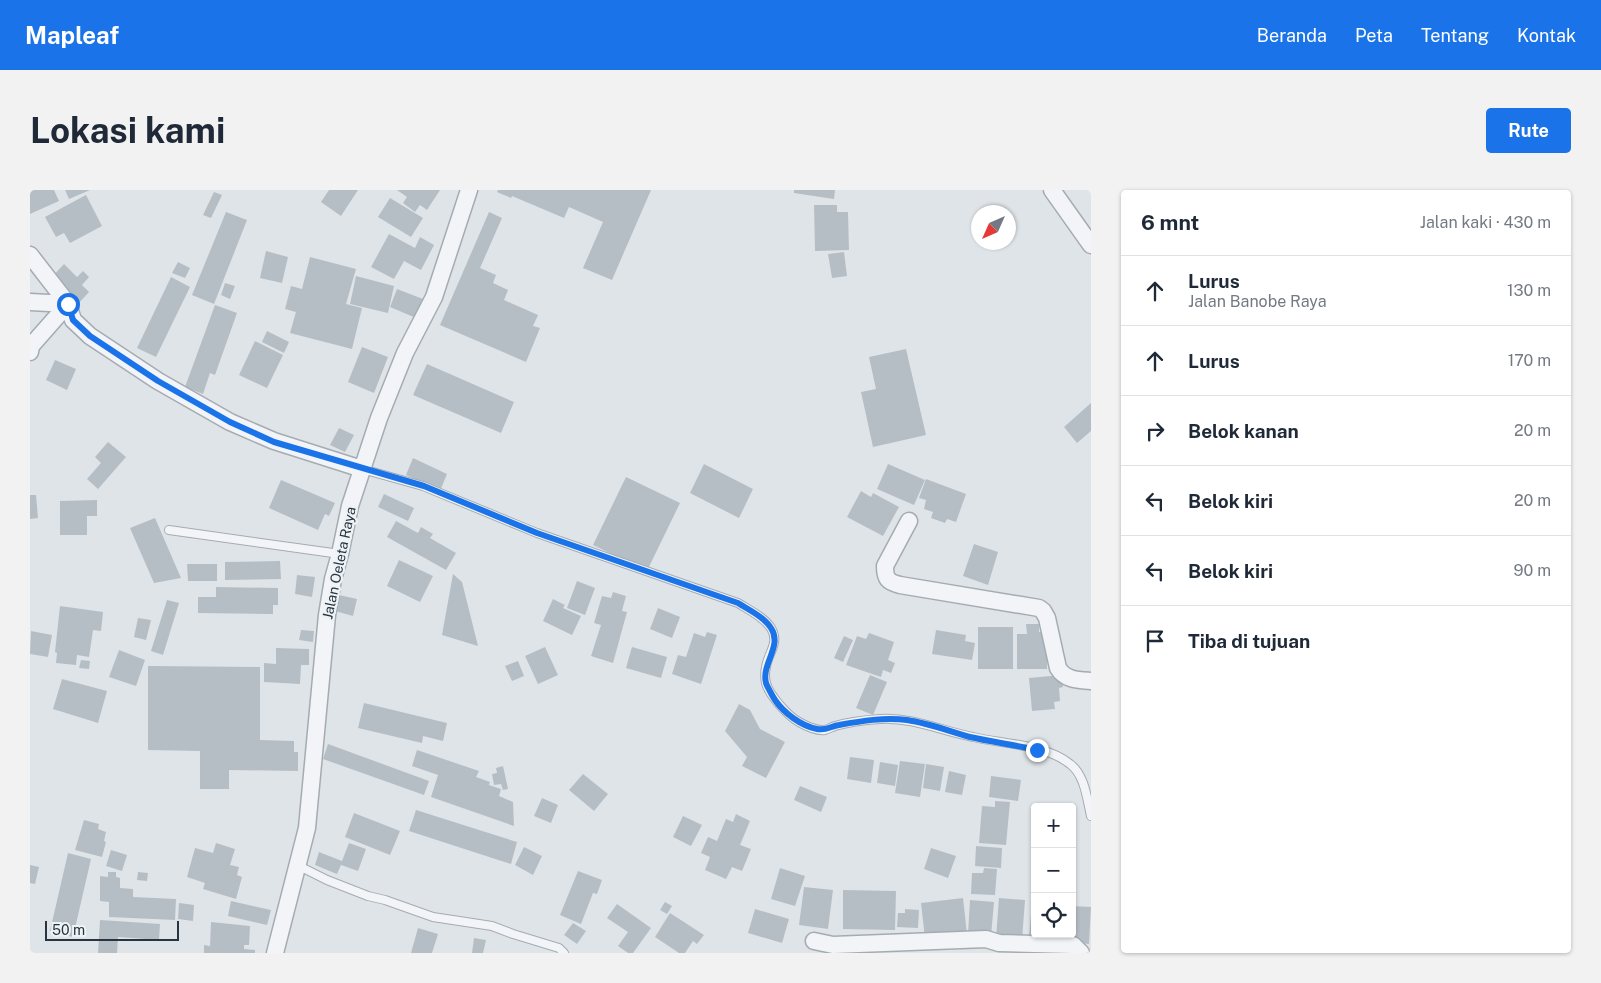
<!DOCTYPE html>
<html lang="id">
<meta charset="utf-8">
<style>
:root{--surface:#fff;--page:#f2f2f3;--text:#1f2937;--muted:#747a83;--line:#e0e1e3;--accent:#1a73e8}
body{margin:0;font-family:"Public Sans",sans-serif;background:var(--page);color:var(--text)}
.controls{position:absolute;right:15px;bottom:15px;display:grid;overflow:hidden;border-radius:5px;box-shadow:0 1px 4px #0004}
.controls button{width:45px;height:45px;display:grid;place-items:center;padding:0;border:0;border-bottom:1px solid var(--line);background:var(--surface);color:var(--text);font:25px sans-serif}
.compass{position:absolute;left:941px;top:15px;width:45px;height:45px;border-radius:50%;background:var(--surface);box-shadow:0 1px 4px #0004;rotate:225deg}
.scale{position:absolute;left:15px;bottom:12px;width:134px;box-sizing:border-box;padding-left:5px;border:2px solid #283440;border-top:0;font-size:14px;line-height:18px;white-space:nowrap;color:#283440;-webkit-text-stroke:4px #eef3f6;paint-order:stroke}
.stop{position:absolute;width:15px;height:15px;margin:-11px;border:4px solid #1a73e8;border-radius:50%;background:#fff}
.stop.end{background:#1a73e8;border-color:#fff;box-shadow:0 1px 5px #0008}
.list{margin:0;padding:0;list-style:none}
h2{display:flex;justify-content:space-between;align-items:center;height:65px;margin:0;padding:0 20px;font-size:21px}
h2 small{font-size:16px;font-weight:400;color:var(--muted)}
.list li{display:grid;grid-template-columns:32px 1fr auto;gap:15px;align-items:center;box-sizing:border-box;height:70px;padding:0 20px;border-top:1px solid var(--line)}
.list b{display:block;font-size:19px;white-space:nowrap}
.list p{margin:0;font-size:16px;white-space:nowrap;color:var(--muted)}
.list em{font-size:16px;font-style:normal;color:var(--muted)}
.icon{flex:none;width:28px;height:28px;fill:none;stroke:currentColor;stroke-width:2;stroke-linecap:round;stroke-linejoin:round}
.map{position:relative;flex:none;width:1061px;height:763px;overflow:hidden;border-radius:5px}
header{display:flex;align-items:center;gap:30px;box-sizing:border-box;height:70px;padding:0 25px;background:var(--accent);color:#fff}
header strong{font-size:24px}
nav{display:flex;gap:28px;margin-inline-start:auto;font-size:18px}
.intro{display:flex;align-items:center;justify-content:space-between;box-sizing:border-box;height:120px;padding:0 30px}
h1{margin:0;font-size:35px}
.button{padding:12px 22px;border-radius:5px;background:var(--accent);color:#fff;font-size:18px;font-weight:700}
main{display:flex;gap:30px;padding:0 30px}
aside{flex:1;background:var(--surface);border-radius:5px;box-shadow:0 1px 4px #0004}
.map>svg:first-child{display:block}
</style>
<header>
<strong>Mapleaf</strong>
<nav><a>Beranda</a><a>Peta</a><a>Tentang</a><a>Kontak</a></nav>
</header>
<div class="intro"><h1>Lokasi kami</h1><a class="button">Rute</a></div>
<main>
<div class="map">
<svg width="1061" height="763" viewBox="0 0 1061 763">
<rect width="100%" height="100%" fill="#dfe4e8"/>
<path fill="#b6bec5" d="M0,0H24L29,11L0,24Z
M35,0H60L39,9Z
M299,0H328L311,26L291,12Z
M367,0H410L397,20L390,15L385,22L373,13L377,7Z
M468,0H621L582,90L553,78L573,32L539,17L534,28L482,6L481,8L467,2Z
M764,0H805L804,9L764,3Z
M184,2L192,5L181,28L173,25Z
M56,5L72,36L40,53L34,43L26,47L15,27Z
M360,8L393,28L381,47L348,27Z
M784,15H807V22H818L819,60L785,61Z
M196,22L217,30L184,114L162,105Z
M459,22L472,28L450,78L466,85L463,93L478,100L474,110L508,125L503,136L510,138L496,172L410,135Z
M359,44L385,58L390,47L404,55L391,80L374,71L364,89L341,77Z
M236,61L258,67L252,93L230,88Z
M814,62L817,86L802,88L798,64Z
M280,67L326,79L316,114L332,118L322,159L260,143L266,122L255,119L261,96L272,99Z
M148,72L160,78L155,88L142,83Z
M34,74L47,87L53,81L59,87L52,95L59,102L48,114L21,88Z
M326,86L364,96L358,123L320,114Z
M141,87L160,97L126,167L107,158Z
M195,93L205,96L200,109L191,105Z
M367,99L393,109L386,128L360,117Z
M185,115L207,123L185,185L180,183L173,204L155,197Z
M237,141L259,152L254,163L232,152Z
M225,151L253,165L237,198L209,185Z
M332,157L358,167L344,203L318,192Z
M876,159L896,245L843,257L831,202L846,199L839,167Z
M25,170L46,179L37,200L16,190Z
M397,174L484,212L471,243L383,205Z
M1061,213V241L1047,253L1034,237Z
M309,238L324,245L315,262L300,255Z
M78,252L96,267L68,299L57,289L71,273L65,267Z
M383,268L417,284L410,301L376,285Z
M674,274L723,299L709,328L660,303Z
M858,274L895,290L884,315L847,299Z
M596,287L650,313L617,381L563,355Z
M896,289L936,304L926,332L917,329L915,333L901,328L903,322L894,319L896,310L889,308Z
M251,290L305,313L299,326L295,324L288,340L239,318Z
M831,301L841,307L843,303L869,317L853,346L817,327Z
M354,304L384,318L378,331L348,317Z
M0,305H6L8,328L0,329Z
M67,310V326H57V345H30V311Z
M125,328L151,388L124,393L100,338Z
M366,331L388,343L391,337L403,344L400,348L426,363L416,380L357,347Z
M944,354L968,362L958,395L933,386Z
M369,370L403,386L390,412L357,396Z
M250,371L251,389L195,390V372Z
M157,374H187V391H158Z
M423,384L432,392L448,456L412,445Z
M267,385L285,387L282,407L265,404Z
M547,391L565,398L555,425L537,418Z
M186,397L248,398V415H243V424L168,423V407H186Z
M583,402L596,406L592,421L597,422L583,473L561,466L571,435L564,433L572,406L581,408Z
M309,405L327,409L323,426L305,421Z
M523,409L535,415L533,418L551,426L542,445L513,431Z
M137,410L149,413L133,465L121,461Z
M30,416L73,422L71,441L63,440L59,467L47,465L46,475L26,473L27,463L25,462Z
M628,418L650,427L642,448L620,439Z
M108,428L121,430L116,450L104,447Z
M996,434H1009V442H1017V479H987V444H997Z
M948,437H983V479H948Z
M271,440L284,441L283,452L269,450Z
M906,440L936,445L935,451L945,453L942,470L902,464Z
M1,441L22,445L18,467L0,464Z
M677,442L687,445L671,494L642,484L648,465L656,467L664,443L675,447Z
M839,443L864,452L858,470L865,473L861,483L853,480L851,487L816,475L827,446L836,449Z
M814,446L823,450L813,472L804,468Z
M515,457L528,485L508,494L495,466Z
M602,457L637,467L631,488L596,478Z
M246,458L279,459V475H271L270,494L234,492V473L246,474Z
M89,460L115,470L106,496L79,487Z
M51,470L60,471L59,479L49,478Z
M488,471L494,486L482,491L475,476Z
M118,476L230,477V550L264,551V562H268V581L199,580V599H170V561L118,560Z
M840,485L857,492L843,525L826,518Z
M1032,485L1033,497L1029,498L1030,511L1024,512L1025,519L1002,521L999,488Z
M32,489L77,501L68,533L23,519Z
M334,513L417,533L413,551L393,546L392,553L328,538Z
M709,514L720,520L730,539L755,552L736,588L712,576L717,567L695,541Z
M298,554L399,591L394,605L293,569Z
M387,560L449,581L446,587L460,592L459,595L471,599L469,606L483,612L484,636L401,607L408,585L382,576Z
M820,567L844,570L841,593L817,589Z
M870,571L895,574L890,607L865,603Z
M850,572L868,575L865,596L847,593Z
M896,574L914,577L910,601L893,598Z
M473,576L478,599L473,600L471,594L464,595L462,584L467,583L466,578Z
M919,581L936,585L932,605L915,602Z
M553,584L578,604L564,621L539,600Z
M961,586L991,590L988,611L959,607Z
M770,596L797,607L791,622L764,610Z
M512,608L528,615L521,633L504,626Z
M965,611L980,612L976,655L949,653L952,616L965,617Z
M386,620L487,652L481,674L379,641Z
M324,623L370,641L360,665L315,647Z
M706,624L720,631L710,655L721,659L712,681L702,677L696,689L675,680L680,667L671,663L678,647L687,651L696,629L703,632Z
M653,626L672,635L661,656L643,647Z
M54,630L69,634L68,639L76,642L74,651L76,652L72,667L45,660Z
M186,653L205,659L200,675L209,677L207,685L212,687L206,709L173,699L175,693L157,687L165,658L183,663Z
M319,653L336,659L328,681L311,675L307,684L285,675L289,662L312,671Z
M946,656L972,658L971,678L945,676Z
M494,657L512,666L503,685L485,675Z
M901,658L926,666L918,688L894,679Z
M81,660L97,665L92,681L76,676Z
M38,663L61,669L43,747L20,741Z
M0,675L9,677L5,694L0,693Z
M750,678L775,686L765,716L741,709Z
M954,678L967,679L965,705L941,704L942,683H953Z
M548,681L572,690L567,704L563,703L551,734L530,725Z
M78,682H86V687L90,688V698L103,699V707L146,709L145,730L79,727V712L70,711V686L78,687Z
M108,682L118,683L117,691L107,690Z
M774,697L803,700L798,739L769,735Z
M813,700L866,701L865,740L813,739Z
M933,708L937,744L895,748L891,713Z
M969,708L995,710L992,750L966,748Z
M940,710L964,712L961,746L938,744Z
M201,711L241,720L237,735L198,726Z
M1002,711H1005V744H1024V752L999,750Z
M635,712L642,716L637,724L630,720Z
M149,713L164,715L163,731L148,729Z
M587,714L621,738L603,763H598L588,756L598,742L577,728Z
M1042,716L1061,717L1059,754L1026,751L1027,744H1042Z
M725,719L759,729L752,753L718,743Z
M875,719L889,720L888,738L867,737L868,723H875Z
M640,723L674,745L667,754L663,751L655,763H649L625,747Z
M70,730L130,734L129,750L88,747L87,763H68Z
M181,732L220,736L219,755H214V759L225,760V763H174V755L180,756Z
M543,733L556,741L547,754L534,745Z
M388,738L408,744L402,763H381Z
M444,748L456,750L453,763H442Z"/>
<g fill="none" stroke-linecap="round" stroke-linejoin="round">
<defs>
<path id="service" d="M332,279L393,296L507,343L708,413C719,420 734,427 741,438C750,453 738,463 736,477C735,481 735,489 736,493C739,505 758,526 769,532C776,536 787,541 795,540C798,539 802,537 805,536C819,532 835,530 850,529C882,527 912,541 943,547C973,554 1015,554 1040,574C1055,585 1057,609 1061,626
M139,340L310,364
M267,675L297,690L338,706L355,710L403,727L462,736L483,744L529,758L534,763"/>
<path id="minor" d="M1022,0L1061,55
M0,65L38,114L43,130L60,146L128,191L200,232L244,251L332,279
M0,112L38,114
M0,162L1,156L38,114
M879,331L855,376C855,389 858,392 870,395L1009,418L1013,421L1017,428L1028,478C1035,490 1048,490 1061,491
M784,751L803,755L956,749L969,753L1043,755L1051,763
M245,763L277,638L297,425L303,389L310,364L320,316L349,228L375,163L404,107L439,0"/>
</defs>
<use href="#service" stroke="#a4acb2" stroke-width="10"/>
<use href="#minor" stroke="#a4acb2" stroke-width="19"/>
<use href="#service" stroke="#f2f4f7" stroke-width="8"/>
<use href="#minor" stroke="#f2f4f7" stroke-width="16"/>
</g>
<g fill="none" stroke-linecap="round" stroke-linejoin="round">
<path stroke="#1a73e8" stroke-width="6" d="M38,114L43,130L60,146L128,191L200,232L244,252L394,296L507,343L708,413C719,420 734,427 741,438C753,456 731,474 736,493C737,496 743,507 745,510C754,523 771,536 787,539C796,541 801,536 809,535C831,531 855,527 877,530C898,533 919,541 940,547C962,552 985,555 1007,560"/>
</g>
<g text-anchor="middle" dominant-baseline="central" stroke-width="4.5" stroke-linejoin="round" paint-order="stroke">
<g font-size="14" fill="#283440" stroke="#eef3f6">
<text transform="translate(309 373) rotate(-78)">Jalan Oeleta Raya</text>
</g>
</g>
</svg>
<div class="controls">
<button>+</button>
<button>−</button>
<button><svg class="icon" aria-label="locate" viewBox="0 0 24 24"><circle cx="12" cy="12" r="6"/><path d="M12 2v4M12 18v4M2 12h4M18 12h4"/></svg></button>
</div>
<svg class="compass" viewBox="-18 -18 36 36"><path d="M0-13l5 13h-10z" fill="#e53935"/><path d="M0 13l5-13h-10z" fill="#747a83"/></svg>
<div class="scale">50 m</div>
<div class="stop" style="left:38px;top:114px"></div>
<div class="stop end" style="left:1007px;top:560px"></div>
</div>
<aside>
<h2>6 mnt<small>Jalan kaki · 430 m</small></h2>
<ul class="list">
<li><svg class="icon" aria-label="ahead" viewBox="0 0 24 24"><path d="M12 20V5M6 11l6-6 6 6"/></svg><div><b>Lurus</b><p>Jalan Banobe Raya</p></div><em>130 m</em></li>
<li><svg class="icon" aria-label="ahead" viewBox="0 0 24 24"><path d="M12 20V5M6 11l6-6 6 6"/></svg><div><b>Lurus</b></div><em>170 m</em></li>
<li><svg class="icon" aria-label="right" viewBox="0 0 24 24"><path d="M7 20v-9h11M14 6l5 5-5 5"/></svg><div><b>Belok kanan</b></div><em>20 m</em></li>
<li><svg class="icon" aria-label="left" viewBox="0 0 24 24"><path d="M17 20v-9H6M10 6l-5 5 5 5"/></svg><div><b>Belok kiri</b></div><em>20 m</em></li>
<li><svg class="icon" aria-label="left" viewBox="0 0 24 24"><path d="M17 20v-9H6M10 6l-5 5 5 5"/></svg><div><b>Belok kiri</b></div><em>90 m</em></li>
<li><svg class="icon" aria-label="arrive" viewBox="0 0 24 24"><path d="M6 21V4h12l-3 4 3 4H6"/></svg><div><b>Tiba di tujuan</b></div></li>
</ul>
</aside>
</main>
